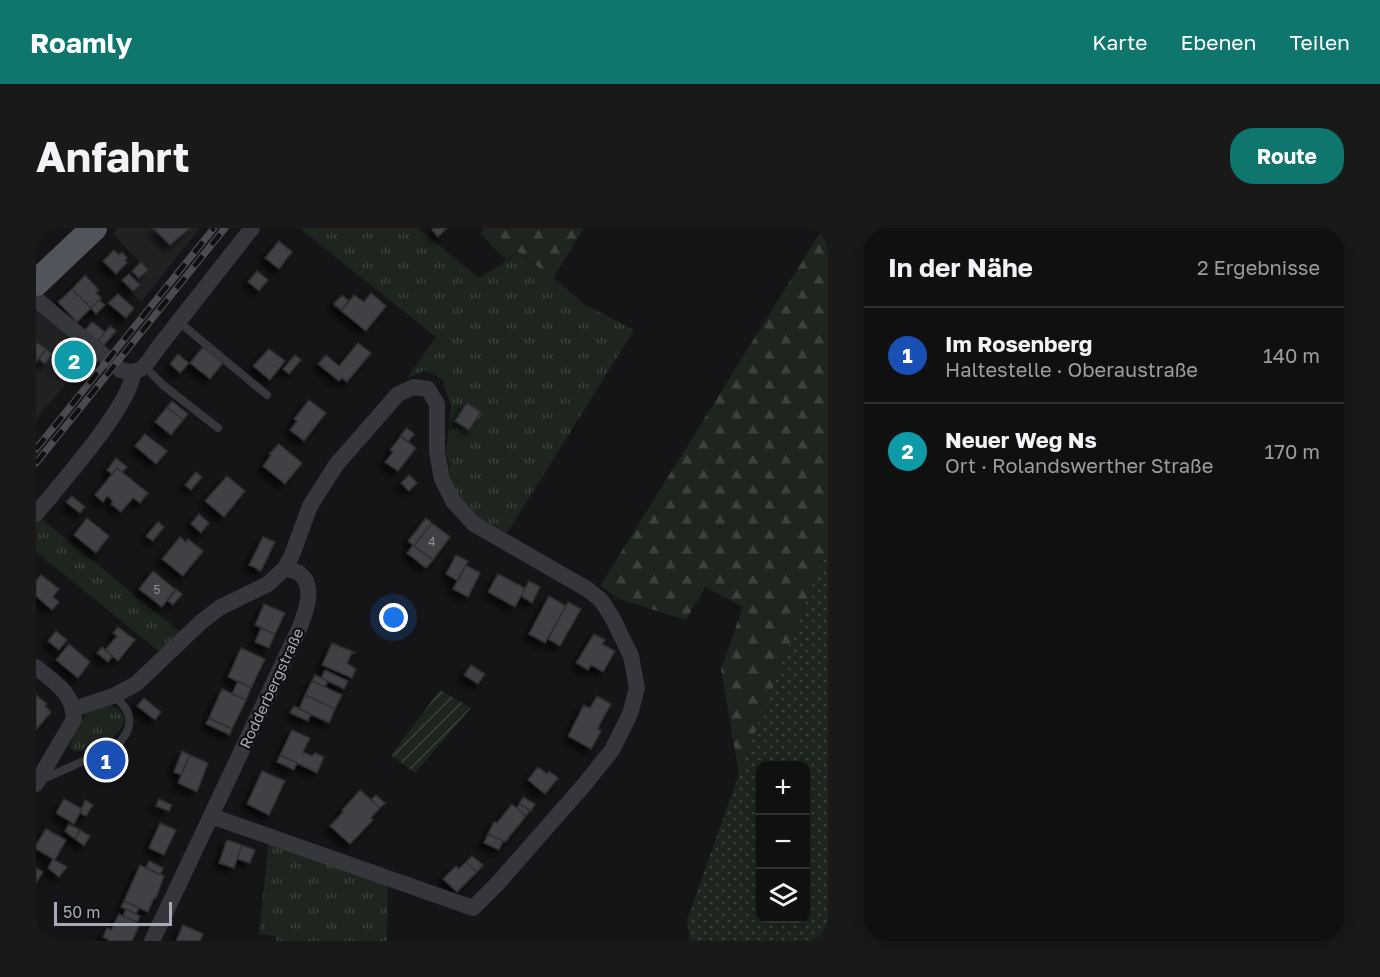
<!DOCTYPE html>
<html lang="de">
<meta charset="utf-8">
<style>
:root{--surface:#101011;--page:#19191a;--text:#f1f3f6;--muted:#9c9d9f;--line:#303031;--accent:#0f766e}
body{margin:0;font-family:"Golos Text",sans-serif;background:var(--page);color:var(--text)}
.controls{position:absolute;right:18px;bottom:18px;display:grid;overflow:hidden;border-radius:12px;box-shadow:0 3px 15px #0003}
.controls button{width:54px;height:54px;display:grid;place-items:center;padding:0;border:0;border-bottom:2px solid var(--line);background:var(--surface);color:var(--text);font:30px sans-serif}
.scale{position:absolute;left:18px;bottom:15px;width:118px;box-sizing:border-box;padding-left:6px;border:3px solid #a7abb7;border-top:0;font-size:16px;line-height:21px;white-space:nowrap;color:#a7abb7;-webkit-text-stroke:4px #101012;paint-order:stroke}
.you{position:absolute;left:358px;top:390px;width:21px;height:21px;margin:-15px;border:4px solid #fff;border-radius:50%;background:#1a73e8;box-shadow:0 0 0 9px #1a73e833}
.badge{display:grid;place-items:center;width:39px;height:39px;border-radius:50%;background:var(--accent);color:#fff;font-size:20px;font-weight:700}
.pin{position:absolute;translate:-50% -50%;border:3px solid #fff;box-shadow:0 2px 6px #0006}
.list{margin:0;padding:0;list-style:none}
h2{display:flex;justify-content:space-between;align-items:center;height:78px;margin:0;padding:0 24px;font-size:26px}
h2 small{font-size:20px;font-weight:400;color:var(--muted)}
.list li{display:grid;grid-template-columns:39px 1fr auto;gap:18px;align-items:center;box-sizing:border-box;height:96px;padding:0 24px;border-top:2px solid var(--line)}
.list b{display:block;font-size:22px;white-space:nowrap}
.list p{margin:0;font-size:20px;white-space:nowrap;color:var(--muted)}
.list em{font-size:20px;font-style:normal;color:var(--muted)}
.icon{flex:none;width:33px;height:33px;fill:none;stroke:currentColor;stroke-width:2;stroke-linecap:round;stroke-linejoin:round}
.map{position:relative;flex:none;width:792px;height:713px;overflow:hidden;border-radius:24px}
header{display:flex;align-items:center;gap:36px;box-sizing:border-box;height:84px;padding:0 30px;background:var(--accent);color:#fff}
header strong{font-size:28px}
nav{display:flex;gap:33px;margin-inline-start:auto;font-size:21px}
.intro{display:flex;align-items:center;justify-content:space-between;box-sizing:border-box;height:144px;padding:0 36px}
h1{margin:0;font-size:42px}
.button{padding:15px 27px;border-radius:24px;background:var(--accent);color:#fff;font-size:21px;font-weight:700}
main{display:flex;gap:36px;padding:0 36px}
aside{flex:1;background:var(--surface);border-radius:24px;box-shadow:0 3px 15px #0003}
.map>svg:first-child{display:block}
</style>
<header>
<strong>Roamly</strong>
<nav><a>Karte</a><a>Ebenen</a><a>Teilen</a></nav>
</header>
<div class="intro"><h1>Anfahrt</h1><a class="button">Route</a></div>
<main>
<div class="map">
<svg width="792" height="713" viewBox="0 0 792 713">
<defs>
<pattern id="grass-tufts" width="24" height="20" patternUnits="userSpaceOnUse" patternTransform="scale(1.5)"><rect width="24" height="20" fill="#1d251e"/><path d="M3 7l-1-3M5 7V3M7 7l1-3M15 17l-1-3M17 17v-4M19 17l1-3" fill="none" stroke="#3b423c"/></pattern>
<pattern id="forest-firs" width="22" height="20" patternUnits="userSpaceOnUse" patternTransform="scale(1.5)"><rect width="22" height="20" fill="#1d251e"/><path d="M5 1l3.5 6h-7zM16 11l3.5 6h-7z" fill="#3b423c"/></pattern>
<pattern id="park-dots" width="8" height="8" patternUnits="userSpaceOnUse" patternTransform="scale(1.5)"><rect width="8" height="8" fill="#1d251e"/><path d="M2 2h.1M6 6h.1" fill="none" stroke="#3b423c" stroke-width="1.8" stroke-linecap="round"/></pattern>
<pattern id="garden-furrows" width="10" height="10" patternUnits="userSpaceOnUse" patternTransform="scale(1.5)"><rect width="10" height="10" fill="#1d251e"/><path d="M-1 1l2-2M0 10L10 0M9 11l2-2" fill="none" stroke="#3b423c"/></pattern>
<filter id="shadow"><feDropShadow dx="-5.5" dy="5.5" stdDeviation="3" flood-color="#0009"/></filter>
</defs>
<rect width="100%" height="100%" fill="#151517"/>
<path fill="#212124" d="M83,0H164L105,74L85,53L104,34L77,6Z
M0,80L54,128L0,191Z"/>
<path fill="url(#grass-tufts)" d="M263,0H382L443,50L482,25L518,50L548,76L598,102L471,305L440,289L417,262L410,223L415,178L406,151L389,142L371,150L400,109Z
M3,289L144,404L124,424L0,324V293Z
M71,476C117,490 58,531 35,522L34,515L51,484Z
M233,612L352,656L351,713H240V708L223,706Z"/>
<path fill="url(#forest-firs)" d="M448,0H548L517,50L482,24L470,32L444,5Z
M787,0H792V574L770,538H724L703,546L685,441L707,379L669,359L650,392L583,371L564,358Z"/>
<path fill="url(#park-dots)" fill-rule="evenodd" d="M792,318V713H654L651,692L703,546ZM724,538H770V690H724Z"/>
<path fill="url(#garden-furrows)" d="M404,462L435,480L379,545L355,527Z"/>
<path fill="#3f4044" stroke="#2f2f33" stroke-width="1.5" filter="url(#shadow)" d="M117,0H154L134,17Z
M397,0H411L402,9L396,2Z
M243,13L256,24L243,41L229,30Z
M78,22L83,27L86,24L91,30L89,32L91,35L80,46L67,33Z
M105,34L112,42L103,50L96,43Z
M221,43L232,52L223,63L212,54Z
M93,46L104,57L97,63L86,52Z
M49,47L63,62L60,65L65,70L55,80L36,61Z
M36,61L55,80L41,94L22,74Z
M335,65L350,78L330,103L298,77L306,82L318,67L328,74Z
M82,66L98,80L90,90L72,75Z
M306,67L313,73L306,82L298,76Z
M63,72L69,77L60,86L55,80Z
M56,94L69,104L62,113L49,102Z
M74,98L80,103L68,117L62,113Z
M0,114L10,121L0,134Z
M322,115L335,125L311,154L306,150L303,153L282,136L290,127L303,138Z
M167,119L187,135L174,151L154,135Z
M10,121L16,126L9,136L3,131Z
M233,121L249,133L234,152L217,138Z
M41,123L50,130L38,144L25,134L34,124L38,127Z
M142,126L153,135L144,145L134,136Z
M259,127L265,132L253,146L247,141Z
M273,172L290,185L268,213L254,202L261,193L258,191Z
M136,173L152,186L147,192L131,179Z
M431,175L445,184L433,202L419,193Z
M131,179L147,192L135,207L119,194Z
M371,200L378,206L372,214L364,208Z
M109,206L131,223L120,236L99,218Z
M365,208L380,220L362,243L349,234L357,224L354,222Z
M243,216L266,235L249,256L227,238L235,227L233,226Z
M80,230L91,239L86,244L81,240L76,246L71,242Z
M81,240L112,265L104,275L97,270L85,284L75,276L77,273L71,268L67,274L59,267Z
M160,244L166,249L155,262L149,257Z
M373,247L381,255L373,263L365,255Z
M191,248L209,263L188,289L169,273Z
M36,268L49,279L44,285L30,274Z
M163,286L173,295L165,305L155,296Z
M51,290L73,308L60,325L38,307Z
M390,290L396,295L378,318L372,313Z
M122,294L128,299L117,313L110,308Z
M396,295L414,309L397,332L378,318Z
M144,309L150,314L152,311L167,323L147,348L126,331Z
M227,309L239,314L225,343L213,337Z
M377,317L397,332L390,340L371,325Z
M420,327L432,333L422,353L410,346Z
M430,337L444,345L432,369L417,361Z
M117,343L140,362L126,379L103,361Z
M462,346L489,360L479,379L452,364Z
M5,347L23,361L17,369L23,374L16,382L0,368V353Z
M493,353L504,359L496,375L485,368Z
M140,361L146,366L137,377L131,372Z
M513,368L530,378L509,415L493,406Z
M532,374L545,381L524,418L512,411Z
M228,376L249,385L239,406L219,397Z
M82,399L99,412L82,433L69,422L81,408L77,405Z
M225,400L239,406L233,420L219,414Z
M20,403L31,412L23,422L12,413Z
M558,406L569,412L566,416L579,423L567,444L555,437L552,442L540,435Z
M296,415L320,425H316L311,435L320,441L316,450L286,437Z
M33,416L54,434L42,450L20,432Z
M66,419L77,428L72,434L61,425Z
M205,420L229,431L215,460L192,449Z
M435,437L449,446L442,456L428,447Z
M289,442L312,453L308,461L285,450Z
M279,447L292,453L289,459L276,453Z
M202,453L215,460L210,472L196,466Z
M276,453L306,467L299,481L269,467Z
M186,461L210,472L196,501L173,490Z
M0,467L11,476L9,478L15,484L0,502Z
M269,467L299,481L293,495L263,481Z
M561,468L575,476L564,496L562,501L565,503L555,521L532,508L548,477L554,480Z
M108,470L125,484L119,492L101,478Z
M258,478L275,486L272,493L254,485Z
M173,490L196,501L194,507L170,496Z
M256,502L274,510L267,524L276,528L279,525L288,529L281,545L244,527Z
M146,523L154,527L145,547L138,544Z
M154,527L172,535L161,564L142,555Z
M244,527L261,535L258,542L241,534Z
M75,533L76,538L66,542L64,537Z
M502,539L511,546L513,543L522,550L509,566L492,552Z
M226,543L249,553L233,587L211,576Z
M324,562L344,580L335,590L337,592L314,616L294,598L307,584L306,582Z
M340,567L349,575L344,580L335,572Z
M487,569L499,576L495,583L483,576Z
M28,571L46,581L38,596L20,585Z
M123,571L136,577L133,583L120,578Z
M49,572L57,577L50,588L44,585Z
M476,576L490,588L469,614L452,606L458,594L461,595Z
M483,576L494,582L490,588L481,580Z
M124,595L140,602L128,627L113,620Z
M33,596L44,602L39,611L29,603Z
M10,601L30,612L19,632L0,621V617Z
M44,602L54,608L48,618L39,611Z
M452,606L467,613L463,622L448,615Z
M191,612L206,617L198,640L183,635Z
M206,617L219,622L214,635L201,631Z
M436,628L447,637L441,644L430,634Z
M17,631L31,639L23,649L12,640Z
M113,633L127,640L124,647L110,640Z
M430,634L441,644L421,664L407,651L420,638L423,641Z
M104,637L128,648L120,670H118L112,684L88,673Z
M0,640L7,644L0,655Z
M88,673L103,680L100,686L85,679Z
M90,681L104,688L101,694L87,688Z
M83,686L104,696L96,713H74L67,709L71,700L75,702Z
M147,697L167,706L164,713H140Z"/>
<g fill="none" stroke-linecap="round" stroke-linejoin="round">
<path stroke="#36373c" stroke-width="8" d="M143,94L231,167
M109,139L127,157L182,200
M5,552L79,519C98,502 99,483 77,468"/>
<path stroke="#36373c" stroke-width="16" d="M0,71L85,142C104,149 111,136 121,121L216,0
M0,286C24,256 94,179 97,145
M0,439C19,455 37,464 38,491L0,556
M38,481L77,468L100,456L164,395L183,380L232,356L249,340L256,327L274,278L300,237L362,166L378,159L392,161L401,176V224L406,251L417,273L438,296L551,361L565,372L576,389L595,428L601,460L594,486L576,522L548,557L462,655L437,680L175,588
M116,713L264,399C270,383 280,358 263,345C259,343 253,341 249,340"/>
<path stroke="#52545b" stroke-width="26" d="M0,55L58,0"/>
<defs>
<path id="rail" d="M0,221L178,0
M0,235L189,0"/>
</defs>
<use href="#rail" stroke="#494b51" stroke-width="7"/>
<use href="#rail" stroke="#101012" stroke-width="4.5" stroke-dasharray="14" stroke-linecap="butt"/>
</g>
<g text-anchor="middle" dominant-baseline="central" stroke-width="4.5" stroke-linejoin="round" paint-order="stroke">
<g font-size="12" fill="#8d909a">
<text x="396" y="313">4</text>
<text x="121" y="361">5</text>
</g>
<g font-size="15" fill="#a7abb7" stroke="#101012">
<text transform="translate(235 460) rotate(-65)">Rodderbergstraße</text>
</g>
</g>
</svg>
<div class="controls">
<button>+</button>
<button>−</button>
<button><svg class="icon" aria-label="layers" viewBox="0 0 24 24"><path d="M12 4l9 5-9 5-9-5zM3 14l9 5 9-5"/></svg></button>
</div>
<div class="scale">50 m</div>
<div class="you"></div>
<div class="pin badge" style="left:70px;top:532px;background:#1a4fb4">1</div>
<div class="pin badge" style="left:38px;top:132px;background:#0f9aa8">2</div>
</div>
<aside>
<h2>In der Nähe<small>2 Ergebnisse</small></h2>
<ul class="list">
<li><span class="badge" style="background:#1a4fb4">1</span><div><b>Im Rosenberg</b><p>Haltestelle · Oberaustraße</p></div><em>140 m</em></li>
<li><span class="badge" style="background:#0f9aa8">2</span><div><b>Neuer Weg Ns</b><p>Ort · Rolandswerther Straße</p></div><em>170 m</em></li>
</ul>
</aside>
</main>
